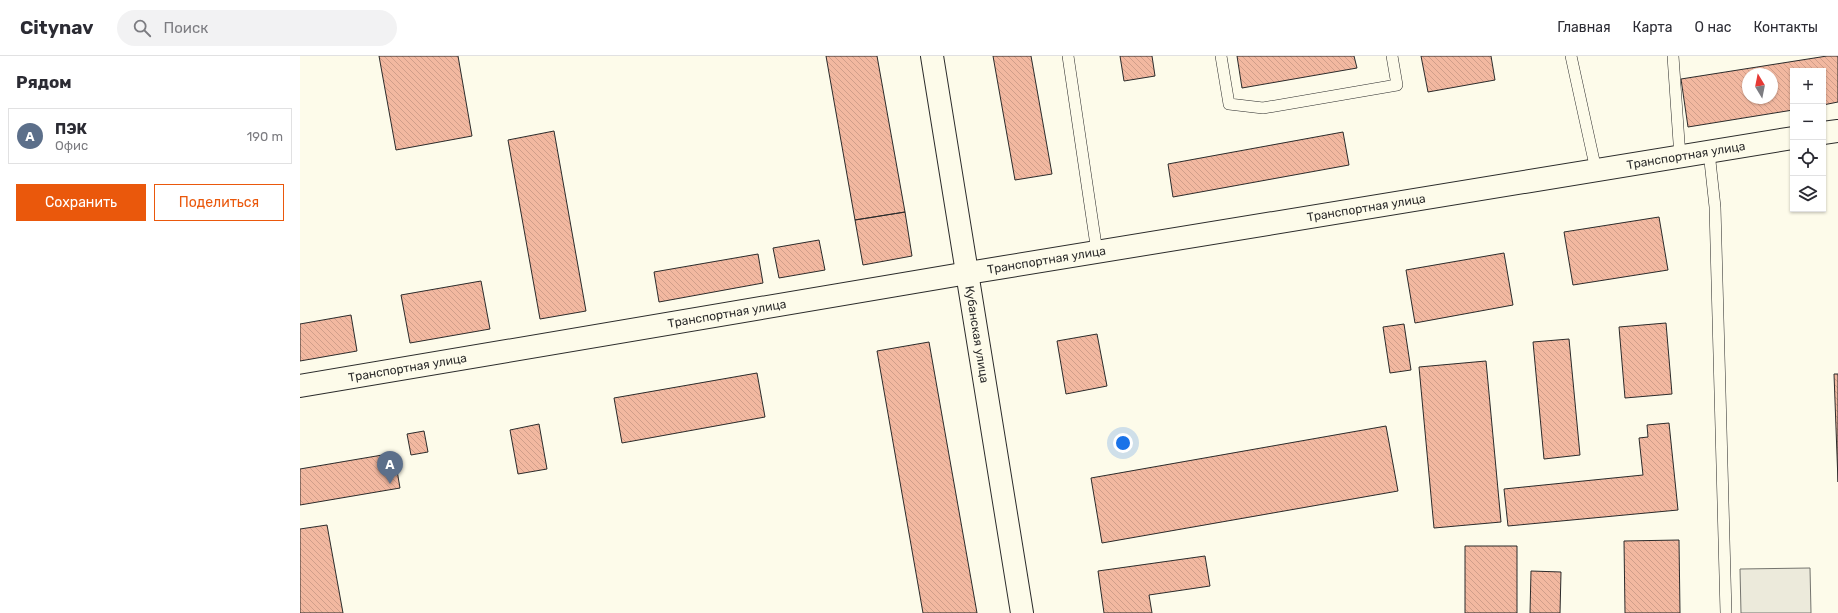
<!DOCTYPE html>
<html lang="ru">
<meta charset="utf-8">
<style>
:root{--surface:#fff;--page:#f2f2f3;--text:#2b2b33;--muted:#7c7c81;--line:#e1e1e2;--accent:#ea580c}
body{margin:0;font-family:Rubik,sans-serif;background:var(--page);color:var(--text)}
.controls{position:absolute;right:12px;top:12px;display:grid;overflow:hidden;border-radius:0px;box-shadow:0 1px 3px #0004}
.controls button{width:36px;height:36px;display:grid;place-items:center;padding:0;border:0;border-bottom:1px solid var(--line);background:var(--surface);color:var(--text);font:20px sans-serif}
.compass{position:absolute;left:1442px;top:12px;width:36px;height:36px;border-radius:50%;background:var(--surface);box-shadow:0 1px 3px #0004;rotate:350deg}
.you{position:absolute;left:823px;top:387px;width:14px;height:14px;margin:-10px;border:3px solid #fff;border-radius:50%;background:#1a73e8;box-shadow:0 0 0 6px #1a73e833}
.badge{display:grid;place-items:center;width:26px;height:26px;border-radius:50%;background:var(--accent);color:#fff;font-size:13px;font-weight:700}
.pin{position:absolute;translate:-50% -33px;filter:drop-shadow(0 1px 2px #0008)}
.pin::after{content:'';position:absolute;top:21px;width:14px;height:12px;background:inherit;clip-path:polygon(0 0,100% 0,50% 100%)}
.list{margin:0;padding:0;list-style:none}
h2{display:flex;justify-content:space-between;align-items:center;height:52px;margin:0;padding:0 16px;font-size:17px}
h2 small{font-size:13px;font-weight:400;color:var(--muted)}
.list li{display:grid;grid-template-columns:26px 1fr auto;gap:12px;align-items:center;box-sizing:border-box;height:56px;margin:0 8px 8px;padding:0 8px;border:1px solid var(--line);border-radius:0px}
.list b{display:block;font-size:15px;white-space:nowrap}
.list p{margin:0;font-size:13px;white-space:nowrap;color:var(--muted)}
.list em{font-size:13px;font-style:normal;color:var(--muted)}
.actions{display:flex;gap:8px;padding:12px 16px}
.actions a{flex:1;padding:9px 0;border:1px solid var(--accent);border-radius:0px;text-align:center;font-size:14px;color:var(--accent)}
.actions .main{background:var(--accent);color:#fff}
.icon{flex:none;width:22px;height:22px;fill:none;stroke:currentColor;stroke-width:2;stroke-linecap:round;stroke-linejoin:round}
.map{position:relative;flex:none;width:1538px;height:557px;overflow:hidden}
header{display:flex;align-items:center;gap:24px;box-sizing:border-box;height:56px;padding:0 20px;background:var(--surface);border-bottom:1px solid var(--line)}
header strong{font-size:19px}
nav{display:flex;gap:22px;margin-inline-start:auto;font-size:14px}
.search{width:280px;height:36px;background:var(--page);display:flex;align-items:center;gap:10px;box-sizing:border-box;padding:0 14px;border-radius:22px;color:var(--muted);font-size:15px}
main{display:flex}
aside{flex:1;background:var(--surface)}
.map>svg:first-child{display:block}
</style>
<header>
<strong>Citynav</strong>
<div class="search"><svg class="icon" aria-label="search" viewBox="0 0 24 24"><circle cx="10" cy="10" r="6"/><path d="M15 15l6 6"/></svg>Поиск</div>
<nav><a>Главная</a><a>Карта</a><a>О нас</a><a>Контакты</a></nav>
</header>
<main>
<aside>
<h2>Рядом<small></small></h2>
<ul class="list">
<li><span class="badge" style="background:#5c6f8a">A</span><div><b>ПЭК</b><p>Офис</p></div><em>190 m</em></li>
</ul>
<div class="actions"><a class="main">Сохранить</a><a>Поделиться</a></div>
</aside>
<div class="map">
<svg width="1538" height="557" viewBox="0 0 1538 557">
<defs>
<pattern id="building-back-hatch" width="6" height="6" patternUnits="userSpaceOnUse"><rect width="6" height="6" fill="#f2b8a0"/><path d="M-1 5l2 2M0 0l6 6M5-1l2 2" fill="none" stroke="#d09e8a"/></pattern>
</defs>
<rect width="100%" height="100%" fill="#fdfbea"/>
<path fill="#eceadb" stroke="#74746e" d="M1510,512L1511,557H1441L1440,513Z"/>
<path fill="url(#building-back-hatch)" stroke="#2b2b2b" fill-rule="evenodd" d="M79,0H158L172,80L96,94Z
M526,0H577L605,156L555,164Z
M693,0H731L752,118L715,124Z
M820,0H852L855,20L824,25Z
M937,0H1054L1057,12L942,32Z
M1121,0H1191L1195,24L1128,36Z
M1527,0H1538V46L1523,49V15H1493V54L1388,71L1381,23ZM1448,18H1472V42H1448Z
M254,75L286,255L240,263L208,84Z
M1043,76L1049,109L873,141L868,108Z
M605,156L612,200L563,209L555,164Z
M1359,161L1368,214L1273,229L1264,176Z
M519,184L525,214L479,222L473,192Z
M1204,197L1213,249L1115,267L1106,214Z
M458,198L463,227L359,246L354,216Z
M181,225L190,273L110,287L101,239Z
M51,259L57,295L0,305V268Z
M1366,267L1372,338L1325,342L1319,271Z
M1104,268L1111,314L1090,317L1083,271Z
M797,278L807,330L766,338L757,285Z
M1269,283L1280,399L1244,403L1233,286Z
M629,286L677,557H623L577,295Z
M1186,305L1201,466L1134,472L1119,311Z
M457,317L465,361L322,387L314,342Z
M1534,318H1538V426Z
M1369,367L1378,454L1208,470L1204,433L1343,419L1339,382L1348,381L1347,369Z
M239,368L247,413L218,418L210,374Z
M1086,370L1098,435L802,487L791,422Z
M124,375L128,396L111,399L107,378Z
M94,397L100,432L0,449V413Z
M27,469L43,557H0V473Z
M1379,484L1380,557H1325L1324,485Z
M1165,490H1217V557H1165Z
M905,500L910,530L849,539L852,557H804L798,515Z
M1231,515L1261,516L1260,557H1230Z"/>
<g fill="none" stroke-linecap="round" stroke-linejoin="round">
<defs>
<path id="service" d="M768,0L797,196
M921,0L929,48L963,52L1097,29L1092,0
M1271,0L1296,114
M1373,0L1380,101
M1409,96L1415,151L1426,557"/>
<g id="minor">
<path id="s1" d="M632,0L722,557"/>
</g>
<g id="tertiary">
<path d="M1523,77L1538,75"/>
<path id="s2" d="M0,330L668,217L1493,82"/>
</g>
</defs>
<use href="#service" stroke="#2b2b2b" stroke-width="12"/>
<use href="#minor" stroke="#2b2b2b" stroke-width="24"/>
<use href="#tertiary" stroke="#2b2b2b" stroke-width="24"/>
<use href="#service" stroke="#fdfbea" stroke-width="11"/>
<use href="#minor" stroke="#fdfbea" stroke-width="22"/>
<use href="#tertiary" stroke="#fdfbea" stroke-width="22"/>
</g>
<g text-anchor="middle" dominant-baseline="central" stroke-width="3" stroke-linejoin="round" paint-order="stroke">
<g font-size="12" fill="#2b2b2b" stroke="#fdfbea">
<text stroke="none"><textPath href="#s2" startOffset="1405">Транспортная улица</textPath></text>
<text stroke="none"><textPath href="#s2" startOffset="1081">Транспортная улица</textPath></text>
<text stroke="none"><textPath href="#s2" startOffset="757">Транспортная улица</textPath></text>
<text stroke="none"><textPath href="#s2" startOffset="433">Транспортная улица</textPath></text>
<text stroke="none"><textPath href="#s1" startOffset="282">Кубанская улица</textPath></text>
<text stroke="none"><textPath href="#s2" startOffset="109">Транспортная улица</textPath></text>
</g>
</g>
</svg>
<div class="controls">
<button>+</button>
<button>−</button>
<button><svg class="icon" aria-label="locate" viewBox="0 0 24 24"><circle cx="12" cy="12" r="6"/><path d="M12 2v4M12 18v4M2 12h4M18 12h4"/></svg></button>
<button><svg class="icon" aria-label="layers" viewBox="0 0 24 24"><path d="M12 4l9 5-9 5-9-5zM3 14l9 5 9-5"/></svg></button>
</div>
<svg class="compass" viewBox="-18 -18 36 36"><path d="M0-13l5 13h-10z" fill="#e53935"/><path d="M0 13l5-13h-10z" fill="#7c7c81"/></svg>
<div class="you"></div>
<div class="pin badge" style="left:90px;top:428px;background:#5c6f8a">A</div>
</div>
</main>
